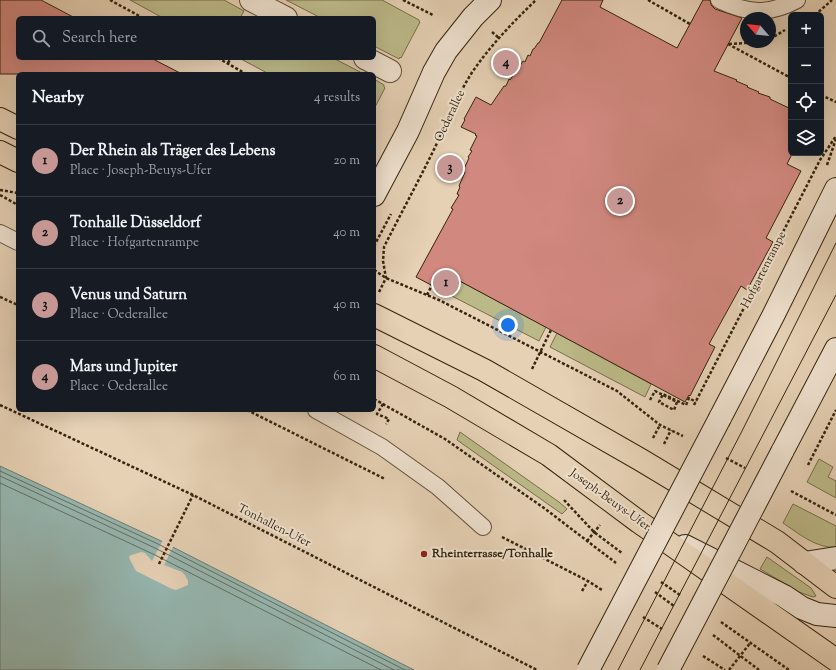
<!DOCTYPE html>
<meta charset="utf-8">
<style>
:root{--surface:#171b24;--page:#20242c;--text:#f1f3f6;--muted:#9ea1a6;--line:#363941;--accent:#c59692}
body{margin:0;font-family:"Sorts Mill Goudy",serif;background:var(--page);color:var(--text)}
.controls{position:absolute;right:12px;top:12px;display:grid;overflow:hidden;border-radius:6px;box-shadow:0 4px 16px #0002}
.controls button{width:36px;height:36px;display:grid;place-items:center;padding:0;border:0;border-bottom:1px solid var(--line);background:var(--surface);color:var(--text);font:20px sans-serif}
.compass{position:absolute;left:740px;top:12px;width:36px;height:36px;border-radius:50%;background:var(--surface);box-shadow:0 4px 16px #0002;rotate:298deg}
.you{position:absolute;left:508px;top:325px;width:14px;height:14px;margin:-10px;border:3px solid #fff;border-radius:50%;background:#1a73e8;box-shadow:0 0 0 6px #1a73e833}
.badge{display:grid;place-items:center;width:26px;height:26px;border-radius:50%;background:var(--accent);color:#111;font-size:13px;font-weight:700}
.pin{position:absolute;translate:-50% -50%;border:2px solid #fff;box-shadow:0 1px 4px #0006}
.list{margin:0;padding:0;list-style:none}
h2{display:flex;justify-content:space-between;align-items:center;height:52px;margin:0;padding:0 16px;font-size:17px}
h2 small{font-size:13px;font-weight:400;color:var(--muted)}
.list li{display:grid;grid-template-columns:26px 1fr auto;gap:12px;align-items:center;box-sizing:border-box;height:72px;padding:0 16px;border-top:1px solid var(--line)}
.list b{display:block;font-size:15px;white-space:nowrap}
.list p{margin:0;font-size:13px;white-space:nowrap;color:var(--muted)}
.list em{font-size:13px;font-style:normal;color:var(--muted)}
.icon{flex:none;width:22px;height:22px;fill:none;stroke:currentColor;stroke-width:2;stroke-linecap:round;stroke-linejoin:round}
.map{position:relative;flex:none;width:836px;height:670px;overflow:hidden}
.search{position:absolute;background:var(--surface);box-shadow:0 4px 16px #0002;left:16px;top:16px;width:360px;height:44px;display:flex;align-items:center;gap:10px;box-sizing:border-box;padding:0 14px;border-radius:6px;color:var(--muted);font-size:15px}
.panel{position:absolute;background:var(--surface);box-shadow:0 4px 16px #0002;left:16px;top:72px;width:360px;height:340px;border-radius:6px}
.map>svg:first-child{display:block}
</style>
<div class="map">
<svg width="836" height="670" viewBox="0 0 836 670">
<rect width="100%" height="100%" fill="#e6d1b5"/>
<filter id="stains"><feTurbulence type="fractalNoise" baseFrequency=".005" numOctaves="4"/><feColorMatrix values="0 0 0 0 .2 0 0 0 0 .09 0 0 0 0 .02 0 0 0 .5 -.17"/></filter>
<radialGradient id="worn" r=".72"><stop offset=".6" stop-color="#630" stop-opacity="0"/><stop offset="1" stop-color="#630" stop-opacity=".3"/></radialGradient>
<path fill="#bcb988" stroke="#786e4b" d="M130,0H224L244,11L240,18H163Z
M286,0H382L419,20V21L420,22L401,58L400,57L399,59L374,46V18H321Z
M241,58H333L364,74H269L241,59Z
M374,79L384,85V87L385,88L374,109Z
M456,279L546,327L539,341L448,294Z
M557,333L651,384L645,397L550,347Z
M460,432L559,502L567,509L562,514L457,440Z
M819,459L833,467L828,477L836,481V498L807,482Z
M793,504L836,526V547C817,549 798,533 783,523Z
M767,557L811,588L816,596L813,597L799,592L760,569Z"/>
<path fill="#96b7b1" stroke="#6f7c70" d="M0,466L159,540L414,670H0Z"/>
<path fill="#e6d1b5" d="M163,540L174,545L164,565L182,572L185,575L188,581V585L176,590L172,589L136,571L130,560L129,556L141,552L145,553L152,561Z"/>
<g fill="none" stroke-linecap="round" stroke-linejoin="round">
<path stroke="#656e60" stroke-width="1" d="M0,471L158,544L405,670
M0,476L155,548L394,670
M0,483L153,554L381,670"/>
</g>
<path fill="#d1887f" stroke="#34240e" d="M0,0H41L75,18H18V58H151L182,74H0Z
M562,0H603L600,7L677,48L703,0H710L711,5L715,9L742,18L714,71L737,80L736,81L748,86L747,87L759,92L758,93L770,97V99L791,109V156L787,164L801,171L766,238L773,242L747,290L741,286L709,344L715,347L690,396L689,395L685,402L456,279L448,294L416,277L453,209L451,208L459,195L457,194L460,187L459,186L465,172L463,171L469,158L468,157L472,151L470,150L477,136L475,135L476,134L461,127L465,120L464,119L476,97L491,105L504,86H506L509,79L510,80L523,61L525,62L528,55L530,56L533,49H534L538,43H539Z"/>
<g fill="none" stroke-linecap="round" stroke-linejoin="round">
<defs>
<path id="service" d="M719,0C748,14 769,15 797,0
M0,233L18,242
M316,410L382,447L438,487L483,527"/>
<path id="pedestrian" d="M251,0L286,18
M365,58L390,71"/>
<path id="secondary" d="M374,195L408,131L434,72L446,51L473,17L490,0
M720,418L773,316L836,189
M782,452L836,349
M685,546L784,596L802,608L817,614L836,616
M804,563L836,558"/>
<path id="primary" d="M0,119L18,128
M0,152L18,161
M374,315L484,370L641,460L777,542L836,587
M374,356L451,397L549,455L639,522L836,660"/>
</defs>
<use href="#service" stroke="#604f38" stroke-width="18"/>
<use href="#pedestrian" stroke="#604f38" stroke-width="24"/>
<use href="#secondary" stroke="#34240e" stroke-width="24"/>
<use href="#primary" stroke="#34240e" stroke-width="24"/>
<path stroke="#34240e" stroke-width="2.5" stroke-dasharray="3 2" stroke-linecap="butt" d="M110,0L143,18
M403,0L433,15
M648,0L690,24
M815,15L832,0
M492,32L499,38
M770,39L785,30
M728,44L791,78
M729,44L763,42
M218,58L246,74
M228,63L231,58
M821,95L836,102
M827,165L836,139
M0,190L18,193
M0,195L18,205
M374,246L391,214
M374,270L386,278L439,300L617,391L660,425L683,436
M379,292L386,278L383,261L384,247C402,211 422,175 439,139C450,116 459,92 473,71C491,45 513,22 536,0
M427,295L432,285
M0,297L18,305
M532,369L551,330
M374,399L445,439L544,508L616,563
M650,400L655,391L677,402L674,410L659,402L663,394L686,405L689,398L696,402
M383,404L377,414L389,419L386,424
M0,405L193,495L537,670
M694,405L820,160L836,136
M247,410L385,479
M653,438L660,425
M664,444L671,430
M726,458L745,468
M808,465L836,410
M791,491L836,515
M564,500L594,532L622,553
M502,537L588,581L602,590
M587,541L600,525
M159,564L193,495
M661,582L680,595
M582,591L588,581
M655,592L674,606
M643,617L662,629
M721,622L789,670
M713,635L759,670
M703,656L725,670
M729,670L751,642"/>
<use href="#service" stroke="#efe1cf" stroke-width="16"/>
<use href="#pedestrian" stroke="#efe1cf" stroke-width="22"/>
<use href="#secondary" stroke="#efe1cf" stroke-width="22"/>
<use href="#primary" stroke="#e6d1b5" stroke-width="22"/>
<path stroke="#34240e" stroke-width="1" d="M618,670L742,431L836,243
M640,670L836,295"/>
<defs>
<path id="secondary-bridge" d="M588,670L720,418
M668,670L782,452"/>
</defs>
<use href="#secondary-bridge" stroke="#34240e" stroke-width="24" stroke-linecap="butt"/>
<use href="#secondary-bridge" stroke="#efe1cf" stroke-width="22"/>
</g>
<circle fill="#8f2418" stroke="#efe1cf" stroke-width="1.5" cx="424" cy="554" r="4"/>
<g text-anchor="middle" dominant-baseline="central" stroke-width="4" stroke-linejoin="round" paint-order="stroke">
<g font-size="12" fill="#34240e" stroke="#efe1cf">
<text transform="translate(450 116) rotate(-65)">Oederallee</text>
<text transform="translate(764 270) rotate(-63)">Hofgartenrampe</text>
<text transform="translate(610 500) rotate(36)">Joseph-Beuys-Ufer</text>
<text transform="translate(274 526) rotate(27)">Tonhallen-Ufer</text>
</g>
<g font-size="12" font-weight="bold" fill="#34240e" stroke="#efe1cf" text-anchor="start">
<text x="432" y="554">Rheinterrasse/Tonhalle</text>
</g>
</g>
<rect width="100%" height="100%" filter="url(#stains)"/>
<rect width="100%" height="100%" fill="url(#worn)"/>
</svg>
<div class="controls">
<button>+</button>
<button>−</button>
<button><svg class="icon" aria-label="locate" viewBox="0 0 24 24"><circle cx="12" cy="12" r="6"/><path d="M12 2v4M12 18v4M2 12h4M18 12h4"/></svg></button>
<button><svg class="icon" aria-label="layers" viewBox="0 0 24 24"><path d="M12 4l9 5-9 5-9-5zM3 14l9 5 9-5"/></svg></button>
</div>
<svg class="compass" viewBox="-18 -18 36 36"><path d="M0-13l5 13h-10z" fill="#e53935"/><path d="M0 13l5-13h-10z" fill="#9ea1a6"/></svg>
<div class="you"></div>
<div class="pin badge" style="left:446px;top:283px">1</div>
<div class="pin badge" style="left:620px;top:201px">2</div>
<div class="pin badge" style="left:450px;top:168px">3</div>
<div class="pin badge" style="left:506px;top:63px">4</div>
<div class="search"><svg class="icon" aria-label="search" viewBox="0 0 24 24"><circle cx="10" cy="10" r="6"/><path d="M15 15l6 6"/></svg>Search here</div>
<section class="panel">
<h2>Nearby<small>4 results</small></h2>
<ul class="list">
<li><span class="badge">1</span><div><b>Der Rhein als Träger des Lebens</b><p>Place · Joseph-Beuys-Ufer</p></div><em>20 m</em></li>
<li><span class="badge">2</span><div><b>Tonhalle Düsseldorf</b><p>Place · Hofgartenrampe</p></div><em>40 m</em></li>
<li><span class="badge">3</span><div><b>Venus und Saturn</b><p>Place · Oederallee</p></div><em>40 m</em></li>
<li><span class="badge">4</span><div><b>Mars und Jupiter</b><p>Place · Oederallee</p></div><em>60 m</em></li>
</ul>
</section>
</div>
